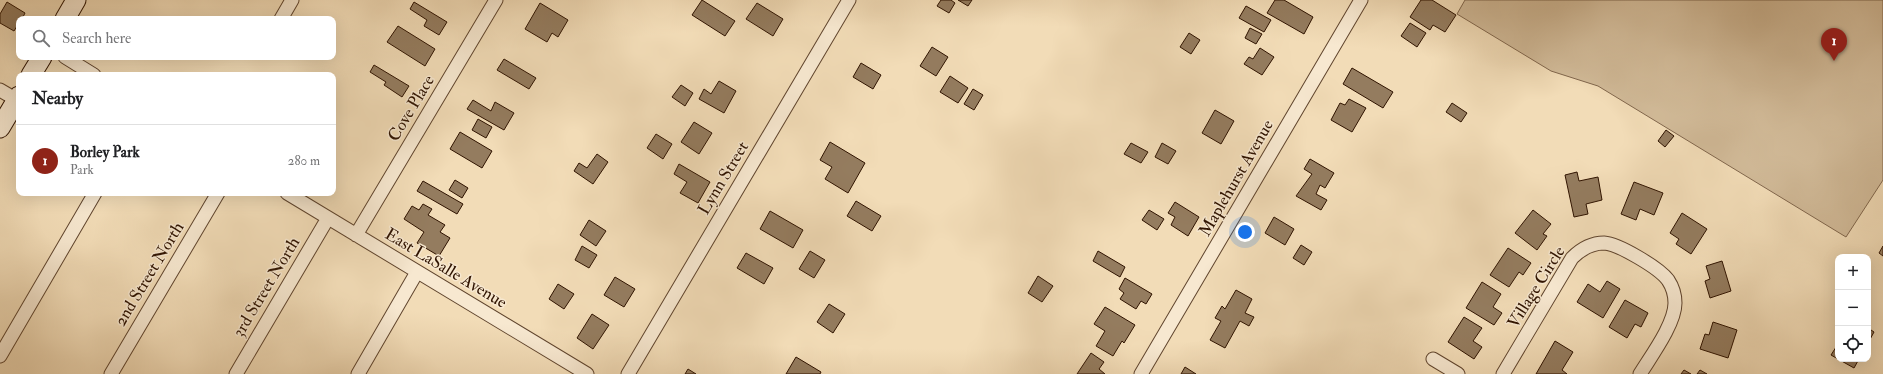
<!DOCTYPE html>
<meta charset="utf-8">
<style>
:root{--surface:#fff;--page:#f6f6f6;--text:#202124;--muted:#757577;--line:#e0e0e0;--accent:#8f2418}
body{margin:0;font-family:"IM FELL Double Pica",serif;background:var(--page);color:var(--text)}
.controls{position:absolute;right:12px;bottom:12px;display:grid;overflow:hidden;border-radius:8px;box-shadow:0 4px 16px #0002}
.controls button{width:36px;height:36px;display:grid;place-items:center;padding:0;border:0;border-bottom:1px solid var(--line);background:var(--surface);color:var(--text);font:20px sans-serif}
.you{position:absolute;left:1245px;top:232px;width:14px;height:14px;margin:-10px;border:3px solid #fff;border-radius:50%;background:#1a73e8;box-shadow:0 0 0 6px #1a73e833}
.badge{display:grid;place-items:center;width:26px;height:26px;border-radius:50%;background:var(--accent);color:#fff;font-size:13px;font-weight:700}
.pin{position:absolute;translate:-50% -33px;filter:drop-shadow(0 1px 2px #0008)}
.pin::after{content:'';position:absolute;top:21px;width:14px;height:12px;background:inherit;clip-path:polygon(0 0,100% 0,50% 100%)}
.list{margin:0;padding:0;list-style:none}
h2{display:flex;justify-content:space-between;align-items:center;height:52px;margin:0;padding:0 16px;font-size:17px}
h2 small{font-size:13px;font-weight:400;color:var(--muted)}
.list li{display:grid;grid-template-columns:26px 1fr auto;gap:12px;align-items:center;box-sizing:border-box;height:72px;padding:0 16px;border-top:1px solid var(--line)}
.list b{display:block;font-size:15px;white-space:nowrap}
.list p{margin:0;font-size:13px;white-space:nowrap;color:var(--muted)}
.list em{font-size:13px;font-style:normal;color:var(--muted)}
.icon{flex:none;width:22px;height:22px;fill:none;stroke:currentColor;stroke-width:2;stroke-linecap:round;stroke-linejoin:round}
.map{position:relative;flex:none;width:1883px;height:374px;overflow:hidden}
.search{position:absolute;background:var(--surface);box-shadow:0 4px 16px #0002;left:16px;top:16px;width:320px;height:44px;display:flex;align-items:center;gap:10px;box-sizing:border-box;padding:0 14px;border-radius:8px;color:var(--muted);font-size:15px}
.panel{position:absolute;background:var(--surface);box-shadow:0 4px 16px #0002;left:16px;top:72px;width:320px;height:124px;border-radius:8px}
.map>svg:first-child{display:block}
</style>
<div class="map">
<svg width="1883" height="374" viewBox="0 0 1883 374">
<rect width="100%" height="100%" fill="#f2dcb7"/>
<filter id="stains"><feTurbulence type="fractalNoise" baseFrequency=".005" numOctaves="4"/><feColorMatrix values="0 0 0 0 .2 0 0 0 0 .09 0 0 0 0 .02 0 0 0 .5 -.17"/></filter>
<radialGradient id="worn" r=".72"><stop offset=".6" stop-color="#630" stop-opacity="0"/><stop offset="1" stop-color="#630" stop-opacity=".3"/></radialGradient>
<path fill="#d1ba98" stroke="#80664c" d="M1465,0H1883V180L1846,237L1598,86L1551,71L1457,14Z"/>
<path fill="#947c5f" stroke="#2f1300" d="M702,0L735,21L725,36L692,15Z
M941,0H951L955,3L949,13L937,6Z
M958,0H972L968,6Z
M1275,0H1284L1313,17L1304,34L1267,13Z
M1421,0H1432L1456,15L1445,32L1433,25L1430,30L1410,17Z
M7,2L25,13L22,19H19V23L14,31L0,23V14Z
M414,2L447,22L439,35L424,26L427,20L410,9Z
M540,3L568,20L558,37L552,33L547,42L525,29Z
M757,3L783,19L773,36L746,19Z
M1246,6L1271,20L1264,32L1239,18Z
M1410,23L1426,33L1417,47L1401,36Z
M398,26L435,49L425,66L387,42Z
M1250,28L1262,34L1256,44L1245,38Z
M1189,33L1200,40L1191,54L1180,47Z
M932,47L948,57L936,76L920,66Z
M1260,48L1274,57L1262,75L1244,64L1249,57L1253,59Z
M504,59L536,78L529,89L497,70Z
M861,63L881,75L873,89L853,77Z
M374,65L409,86L402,97L384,85L386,82L370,72Z
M1352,68L1393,92L1383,108L1343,84Z
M950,76L968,88L958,103L940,92Z
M719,81L736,91L724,113L699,99L704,89L711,94Z
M681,85L693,93L685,106L672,97Z
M973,89L983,95L974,110L964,104Z
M1349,99L1366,108L1352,132L1331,120L1340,103L1345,105Z
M473,100L491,111L495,102L514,113L504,130L467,109Z
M1452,103L1467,113L1461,122L1446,112Z
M1215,110L1234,121L1221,144L1202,133Z
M478,119L492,127L486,138L472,130Z
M694,122L712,133L699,154L681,142Z
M1666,130L1674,136L1665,147L1658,141Z
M460,132L492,151L482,168L450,149Z
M656,134L672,144L663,159L647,148Z
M830,142L865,163L848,193L825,179L832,167L820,160Z
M1131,143L1148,152L1141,163L1124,154Z
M1162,143L1176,151L1168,164L1155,157Z
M597,154L608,162L593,184L574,171L579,163L587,168Z
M1310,159L1334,173L1325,188L1320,185L1316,194L1327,200L1321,210L1296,196L1312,174L1304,169Z
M679,164L710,182L698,203L680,193L687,182L674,174Z
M1577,172L1579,181L1598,177L1602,200L1586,204L1588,214L1574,217L1565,175Z
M455,180L468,188L462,198L449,190Z
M423,181L463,204L457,214L417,191Z
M1634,182L1663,193L1654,215L1640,209L1636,220L1621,214Z
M856,201L881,216L872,231L847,216Z
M1175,202L1199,217L1188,236L1171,225L1175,217L1168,213Z
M423,204L432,209L428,215L445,225L440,232L450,238L439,256L417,243L424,232L404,219L412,206L419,210Z
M1149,210L1164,219L1157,230L1142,220Z
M1533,210L1551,224L1543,234L1547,236L1537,250L1515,233Z
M770,211L803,230L793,248L760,229Z
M1682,213L1707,229L1691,254L1676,244L1679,239L1670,233Z
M1274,217L1294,229L1285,245L1265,233Z
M589,220L606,231L596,246L580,235Z
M1301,245L1312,252L1304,265L1293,258Z
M582,246L597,255L589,268L575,260Z
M1883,246V256L1879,253Z
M1508,248L1531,263L1523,275L1519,272L1509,287L1490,275Z
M810,251L825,260L814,278L799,269Z
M1098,251L1125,267L1120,277L1093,261Z
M746,253L773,268L764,284L737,268Z
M1722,261L1731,291L1710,298L1705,281L1710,279L1706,266Z
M1038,276L1053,286L1042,302L1028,293Z
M615,277L635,289L624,307L604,295Z
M1125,278L1152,294L1146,304L1141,301L1136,309L1120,299L1124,293L1119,289Z
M1607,281L1620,289L1603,318L1577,302L1588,284L1600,292Z
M1482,282L1501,294L1493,307L1502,313L1494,325L1466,308Z
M558,284L574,294L564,309L549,299Z
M1236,290L1252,299L1245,313L1254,317L1249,326L1240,321L1225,348L1210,340L1221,321L1215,318L1222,306L1225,309Z
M1625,300L1648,313L1641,327L1635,324L1627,338L1609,327Z
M829,304L845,314L833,333L817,322Z
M1105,307L1135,325L1124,343L1122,341L1113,356L1096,346L1105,331L1094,324Z
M592,314L609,325L593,349L577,338Z
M1464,317L1482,328L1473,341L1482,347L1474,359L1448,342Z
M1713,322L1737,330L1728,358L1700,349L1705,334L1709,335Z
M1868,328L1874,332L1868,343Z
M1555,341L1573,352L1562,370L1567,374H1536Z
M1838,344V359L1831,355Z
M1091,353L1104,362L1099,369L1105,374H1077Z
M796,357L821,372L820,374H786Z
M1838,359H1859L1854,368Z
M1185,367L1196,374H1181Z
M688,369L696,374H685Z
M1684,370L1691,374H1681Z
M1700,370L1707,374H1697Z"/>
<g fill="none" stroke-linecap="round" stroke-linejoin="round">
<defs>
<path id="street" d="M281,19L292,0
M65,57L94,75
M0,90L17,100
M287,193L587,374
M356,235L496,0
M0,356L95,193
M1433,359L1458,374
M111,374L218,193
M236,374L328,218
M358,374L417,272
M628,374L849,0
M1141,374L1361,0
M1503,374L1572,258C1581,249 1591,243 1604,243C1619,244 1659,268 1668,280C1672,286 1675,295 1675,303C1675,324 1651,356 1640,374"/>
<path id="secondary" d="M65,19L76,0
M31,75L42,57
M0,128L19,96"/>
</defs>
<use href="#street" stroke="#60452e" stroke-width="15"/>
<use href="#secondary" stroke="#2f1300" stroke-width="21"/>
<use href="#street" stroke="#f7e8d0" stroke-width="13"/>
<use href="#secondary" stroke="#f7e8d0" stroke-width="19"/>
</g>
<g text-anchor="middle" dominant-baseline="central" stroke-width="3" stroke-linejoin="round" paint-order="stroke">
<g font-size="17" fill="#2f1300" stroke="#f7e8d0">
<text transform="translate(411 108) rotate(-59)">Cove Place</text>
<text transform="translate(723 178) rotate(-59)">Lynn Street</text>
<text transform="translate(1236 178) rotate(-60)">Maplehurst Avenue</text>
<text transform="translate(446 268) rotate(31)">East LaSalle Avenue</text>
<text transform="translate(149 274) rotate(-59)">2nd Street North</text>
<text transform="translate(266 287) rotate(-59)">3rd Street North</text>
<text transform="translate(1536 287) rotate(-58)">Village Circle</text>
</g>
</g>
<rect width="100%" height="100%" filter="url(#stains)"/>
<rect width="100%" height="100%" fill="url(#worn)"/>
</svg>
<div class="controls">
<button>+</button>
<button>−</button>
<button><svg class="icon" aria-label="locate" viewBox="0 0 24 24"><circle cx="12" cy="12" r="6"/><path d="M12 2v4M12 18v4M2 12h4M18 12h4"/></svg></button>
</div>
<div class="you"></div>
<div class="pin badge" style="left:1834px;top:61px">1</div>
<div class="search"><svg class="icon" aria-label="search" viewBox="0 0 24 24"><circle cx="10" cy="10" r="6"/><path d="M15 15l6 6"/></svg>Search here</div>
<section class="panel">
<h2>Nearby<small></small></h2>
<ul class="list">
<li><span class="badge">1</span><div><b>Borley Park</b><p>Park</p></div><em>280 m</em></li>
</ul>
</section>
</div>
